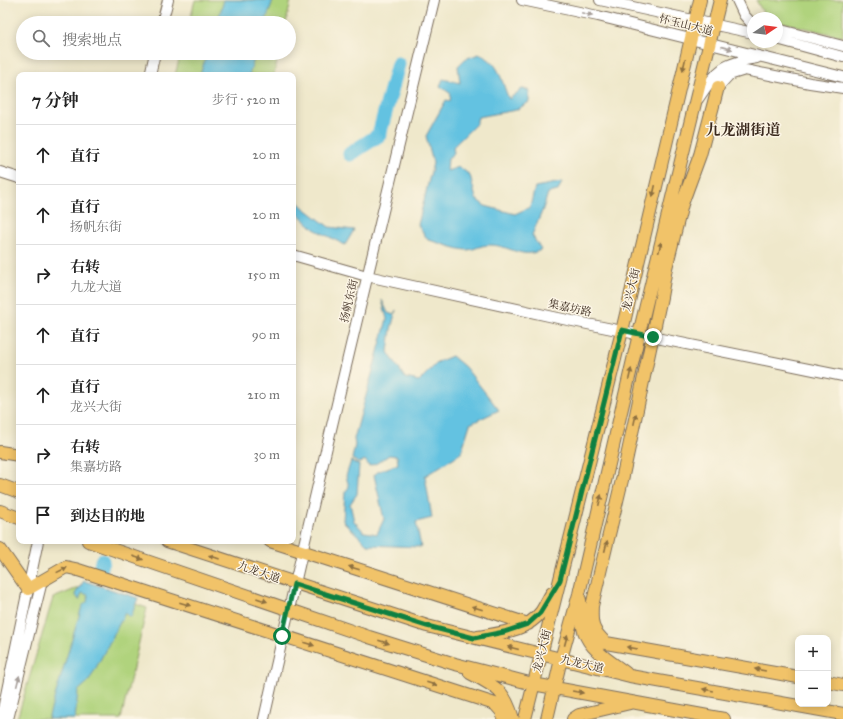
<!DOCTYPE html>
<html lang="zh">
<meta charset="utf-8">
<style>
:root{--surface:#fff;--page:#f6f6f6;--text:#222;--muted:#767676;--line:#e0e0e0}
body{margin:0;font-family:"IM FELL Great Primer","Noto Serif SC",serif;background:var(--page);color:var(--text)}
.controls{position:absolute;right:12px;bottom:12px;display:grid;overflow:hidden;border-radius:8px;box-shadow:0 2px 10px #0003}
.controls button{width:36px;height:36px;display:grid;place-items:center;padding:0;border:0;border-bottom:1px solid var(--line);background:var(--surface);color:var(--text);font:20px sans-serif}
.compass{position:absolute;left:747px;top:12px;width:36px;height:36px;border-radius:50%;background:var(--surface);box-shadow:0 2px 10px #0003;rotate:77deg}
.stop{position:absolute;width:12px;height:12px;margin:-9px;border:3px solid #0b8043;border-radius:50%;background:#fff}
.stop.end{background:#0b8043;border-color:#fff;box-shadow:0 1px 4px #0008}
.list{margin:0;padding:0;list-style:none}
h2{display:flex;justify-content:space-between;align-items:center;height:52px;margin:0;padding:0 16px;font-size:17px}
h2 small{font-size:13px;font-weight:400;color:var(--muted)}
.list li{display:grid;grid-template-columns:26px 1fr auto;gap:12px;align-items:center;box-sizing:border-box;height:60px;padding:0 16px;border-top:1px solid var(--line)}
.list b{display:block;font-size:15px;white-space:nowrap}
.list p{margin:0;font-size:13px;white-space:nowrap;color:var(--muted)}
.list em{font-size:13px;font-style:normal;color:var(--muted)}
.icon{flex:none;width:22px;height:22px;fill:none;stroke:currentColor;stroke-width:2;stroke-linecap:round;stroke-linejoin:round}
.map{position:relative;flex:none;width:843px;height:719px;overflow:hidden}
.search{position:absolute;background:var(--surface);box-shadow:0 2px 10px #0003;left:16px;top:16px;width:280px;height:44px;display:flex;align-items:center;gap:10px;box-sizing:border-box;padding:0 14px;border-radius:22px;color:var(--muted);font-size:15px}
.panel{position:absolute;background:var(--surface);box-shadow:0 2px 10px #0003;left:16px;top:72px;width:280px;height:472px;border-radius:8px}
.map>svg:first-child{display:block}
</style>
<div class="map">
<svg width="843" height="719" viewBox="0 0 843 719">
<rect width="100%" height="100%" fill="#fcf5e5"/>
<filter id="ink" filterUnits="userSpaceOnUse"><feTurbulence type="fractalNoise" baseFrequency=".025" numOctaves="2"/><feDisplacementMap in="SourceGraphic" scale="8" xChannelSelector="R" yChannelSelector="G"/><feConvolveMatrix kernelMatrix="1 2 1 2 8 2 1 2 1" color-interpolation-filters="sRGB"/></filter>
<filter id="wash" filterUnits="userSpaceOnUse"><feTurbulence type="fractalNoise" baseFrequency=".012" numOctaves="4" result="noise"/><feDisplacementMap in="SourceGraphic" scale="16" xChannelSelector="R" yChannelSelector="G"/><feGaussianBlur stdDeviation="0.9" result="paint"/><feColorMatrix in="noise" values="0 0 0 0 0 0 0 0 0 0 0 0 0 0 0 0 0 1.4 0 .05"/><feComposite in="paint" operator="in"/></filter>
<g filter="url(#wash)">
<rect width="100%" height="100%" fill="#efe8cb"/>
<path fill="#b0d37d" stroke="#767e4e" d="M195,0H291L286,23H189Z
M756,0H843V37L777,21V18H766Z
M181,53H279L274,75H175Z
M83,586L147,608L121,719H17L53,598Z"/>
<path fill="#63c2e1" stroke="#4f7680" d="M224,0H273L265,23H217Z
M207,53H256L249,75H200Z
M479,54C501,63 500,79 509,99L522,89L529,90V102L516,110L478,117L476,124L453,147L454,153L448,158L447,171L459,167L470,175L476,199L485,206L515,214L530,207L535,187L562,182L558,191L548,193L543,209L532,235L541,250C521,260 508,244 488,245C481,245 474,250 467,250C458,250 437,242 428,240L418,225L433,163L426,136L446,100L450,101L451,94L440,86L443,79L460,83L458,66L465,59Z
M293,197L304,208L329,227L354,230L345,245L314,229L293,209Z
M382,300L388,313L394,315L396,310L391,329L388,352L405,378L419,381L438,362L452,356L465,367L499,410L470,424L461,453L425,476L432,518L416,522L421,547L368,545L343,521L345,492L349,487L346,476L351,461L359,465L357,494L350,504L354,521L364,532L377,534L384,519L374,475L379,471L398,464L397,456L389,455L377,463L369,466L365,460L359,463L352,459L355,445L354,439L387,319Z
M84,581L138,598L131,617L125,613L89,681L78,691L75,719H48L82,606L87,602L88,595L82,593L79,600L75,594Z"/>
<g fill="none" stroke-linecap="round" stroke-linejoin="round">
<path stroke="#63c2e1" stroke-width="15" d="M350,154L379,135L398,64
M100,572L102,561"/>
</g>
</g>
<g filter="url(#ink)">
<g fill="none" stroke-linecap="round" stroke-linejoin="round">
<defs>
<path id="minor" d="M522,0L598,16L843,77
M600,0L753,33
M737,0L744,15L753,25
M162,23L168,0
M777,29L843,46
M777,39L843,57
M150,75L155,53
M718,87L729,75L745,70L810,83L843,88
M698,99C718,70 721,63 757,58
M0,172L19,178
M293,255L367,276L558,318L843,376
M1,719L38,541
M8,719L42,581
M264,719C318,479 376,239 434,0"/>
<path id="major" d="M718,87L700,155L682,204L666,268L661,297L622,480L592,606C591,625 592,630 606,643L798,677
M0,452L19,455
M0,485L19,492
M0,511L19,518
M88,541L369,637L455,664L533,684L724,719
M167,541L427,626L630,676L843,714
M270,541L528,624
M0,549L28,589L66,567L75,569L495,704L502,712L504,719
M580,600C581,610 581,622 584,631C590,650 610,661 626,673
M478,637C499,633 527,631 541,612C545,606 548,599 552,593
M470,673C495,686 505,690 513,719
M828,682L843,685
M525,719L622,331L700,0
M547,719L561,659L579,594L639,334L720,0
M573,719L579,715L630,703"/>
</defs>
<use href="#minor" stroke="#7a6c5b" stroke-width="12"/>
<use href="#major" stroke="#7a6c5b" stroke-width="14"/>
<use href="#minor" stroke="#fff" stroke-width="10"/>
<use href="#major" stroke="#f1c369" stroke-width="12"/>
</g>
<defs><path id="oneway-solid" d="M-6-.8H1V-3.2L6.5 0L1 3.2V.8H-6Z"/></defs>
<g fill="#a79f9a">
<use href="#oneway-solid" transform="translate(587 14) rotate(12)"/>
<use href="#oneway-solid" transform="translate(727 48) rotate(15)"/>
<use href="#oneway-solid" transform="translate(18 681) rotate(-76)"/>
</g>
<g fill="#8d6f40">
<use href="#oneway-solid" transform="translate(684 65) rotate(103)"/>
<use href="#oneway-solid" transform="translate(654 191) rotate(103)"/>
<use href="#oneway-solid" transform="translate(660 247) rotate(-76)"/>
<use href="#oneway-solid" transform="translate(630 374) rotate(-77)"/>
<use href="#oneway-solid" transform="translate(635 419) rotate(-78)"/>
<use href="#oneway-solid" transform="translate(600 500) rotate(-77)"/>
<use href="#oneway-solid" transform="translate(606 546) rotate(-76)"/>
<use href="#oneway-solid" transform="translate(214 557) rotate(-161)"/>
<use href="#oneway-solid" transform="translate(138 558) rotate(19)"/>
<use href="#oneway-solid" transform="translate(354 568) rotate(-162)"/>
<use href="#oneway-solid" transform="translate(62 570) rotate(-26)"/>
<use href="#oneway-solid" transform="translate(262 600) rotate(19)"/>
<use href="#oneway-solid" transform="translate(185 604) rotate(18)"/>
<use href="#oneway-solid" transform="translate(477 608) rotate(-162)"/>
<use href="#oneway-solid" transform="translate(566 640) rotate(-75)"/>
<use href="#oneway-solid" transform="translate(384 642) rotate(17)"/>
<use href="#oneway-solid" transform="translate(309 644) rotate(18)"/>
<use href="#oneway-solid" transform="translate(513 648) rotate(-166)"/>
<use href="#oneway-solid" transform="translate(632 648) rotate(-170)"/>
<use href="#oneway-solid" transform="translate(760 670) rotate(-170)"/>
<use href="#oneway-solid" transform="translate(432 684) rotate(18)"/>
<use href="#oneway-solid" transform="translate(708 690) rotate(-170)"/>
<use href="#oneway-solid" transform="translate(578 692) rotate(10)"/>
</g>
</g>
<g fill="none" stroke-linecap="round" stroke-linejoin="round" filter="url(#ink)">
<path stroke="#0b8043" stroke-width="5" d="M282,636L294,584L427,626L474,638L504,632L528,624L540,613L560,580L622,330L653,337"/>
</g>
<g text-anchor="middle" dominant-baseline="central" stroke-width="3" stroke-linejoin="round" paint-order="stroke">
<g font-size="11" fill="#3b2a1e" stroke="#fcf5e5">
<text transform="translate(686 25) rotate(14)">怀玉山大道</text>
<text transform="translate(631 290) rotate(-77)">龙兴大街</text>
<text transform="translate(349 301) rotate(-77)">扬帆东街</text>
<text transform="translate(570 308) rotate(12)">集嘉坊路</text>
<text transform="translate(259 572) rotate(19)">九龙大道</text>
<text transform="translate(542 651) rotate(-76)">龙兴大街</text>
<text transform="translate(582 664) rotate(13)">九龙大道</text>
</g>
<g font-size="15" font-weight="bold" fill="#3b2a1e" stroke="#fcf5e5">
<text x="743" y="130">九龙湖街道</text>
</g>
</g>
</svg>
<div class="controls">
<button>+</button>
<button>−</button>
</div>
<svg class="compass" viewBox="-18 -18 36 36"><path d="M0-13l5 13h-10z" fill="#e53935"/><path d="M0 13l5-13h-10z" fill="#767676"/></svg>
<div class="stop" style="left:282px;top:636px"></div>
<div class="stop end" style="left:653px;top:337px"></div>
<div class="search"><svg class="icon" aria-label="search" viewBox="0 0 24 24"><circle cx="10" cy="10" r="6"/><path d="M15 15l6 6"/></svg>搜索地点</div>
<section class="panel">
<h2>7 分钟<small>步行 · 520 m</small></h2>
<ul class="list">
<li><svg class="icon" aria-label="ahead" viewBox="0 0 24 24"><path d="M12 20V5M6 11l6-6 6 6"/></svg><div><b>直行</b></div><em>20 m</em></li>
<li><svg class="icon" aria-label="ahead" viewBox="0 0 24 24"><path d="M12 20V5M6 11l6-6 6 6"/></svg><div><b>直行</b><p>扬帆东街</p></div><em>20 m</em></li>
<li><svg class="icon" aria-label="right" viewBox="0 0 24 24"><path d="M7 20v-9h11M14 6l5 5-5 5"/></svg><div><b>右转</b><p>九龙大道</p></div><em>150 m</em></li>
<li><svg class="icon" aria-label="ahead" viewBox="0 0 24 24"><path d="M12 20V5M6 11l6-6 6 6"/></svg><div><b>直行</b></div><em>90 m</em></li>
<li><svg class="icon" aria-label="ahead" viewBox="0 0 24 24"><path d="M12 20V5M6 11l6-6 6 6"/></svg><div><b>直行</b><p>龙兴大街</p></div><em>210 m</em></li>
<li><svg class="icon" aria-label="right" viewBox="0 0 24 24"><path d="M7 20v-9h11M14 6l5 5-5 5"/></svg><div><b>右转</b><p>集嘉坊路</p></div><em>30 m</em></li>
<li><svg class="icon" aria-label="arrive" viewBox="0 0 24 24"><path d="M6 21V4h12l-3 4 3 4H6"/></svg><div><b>到达目的地</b></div></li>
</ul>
</section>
</div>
